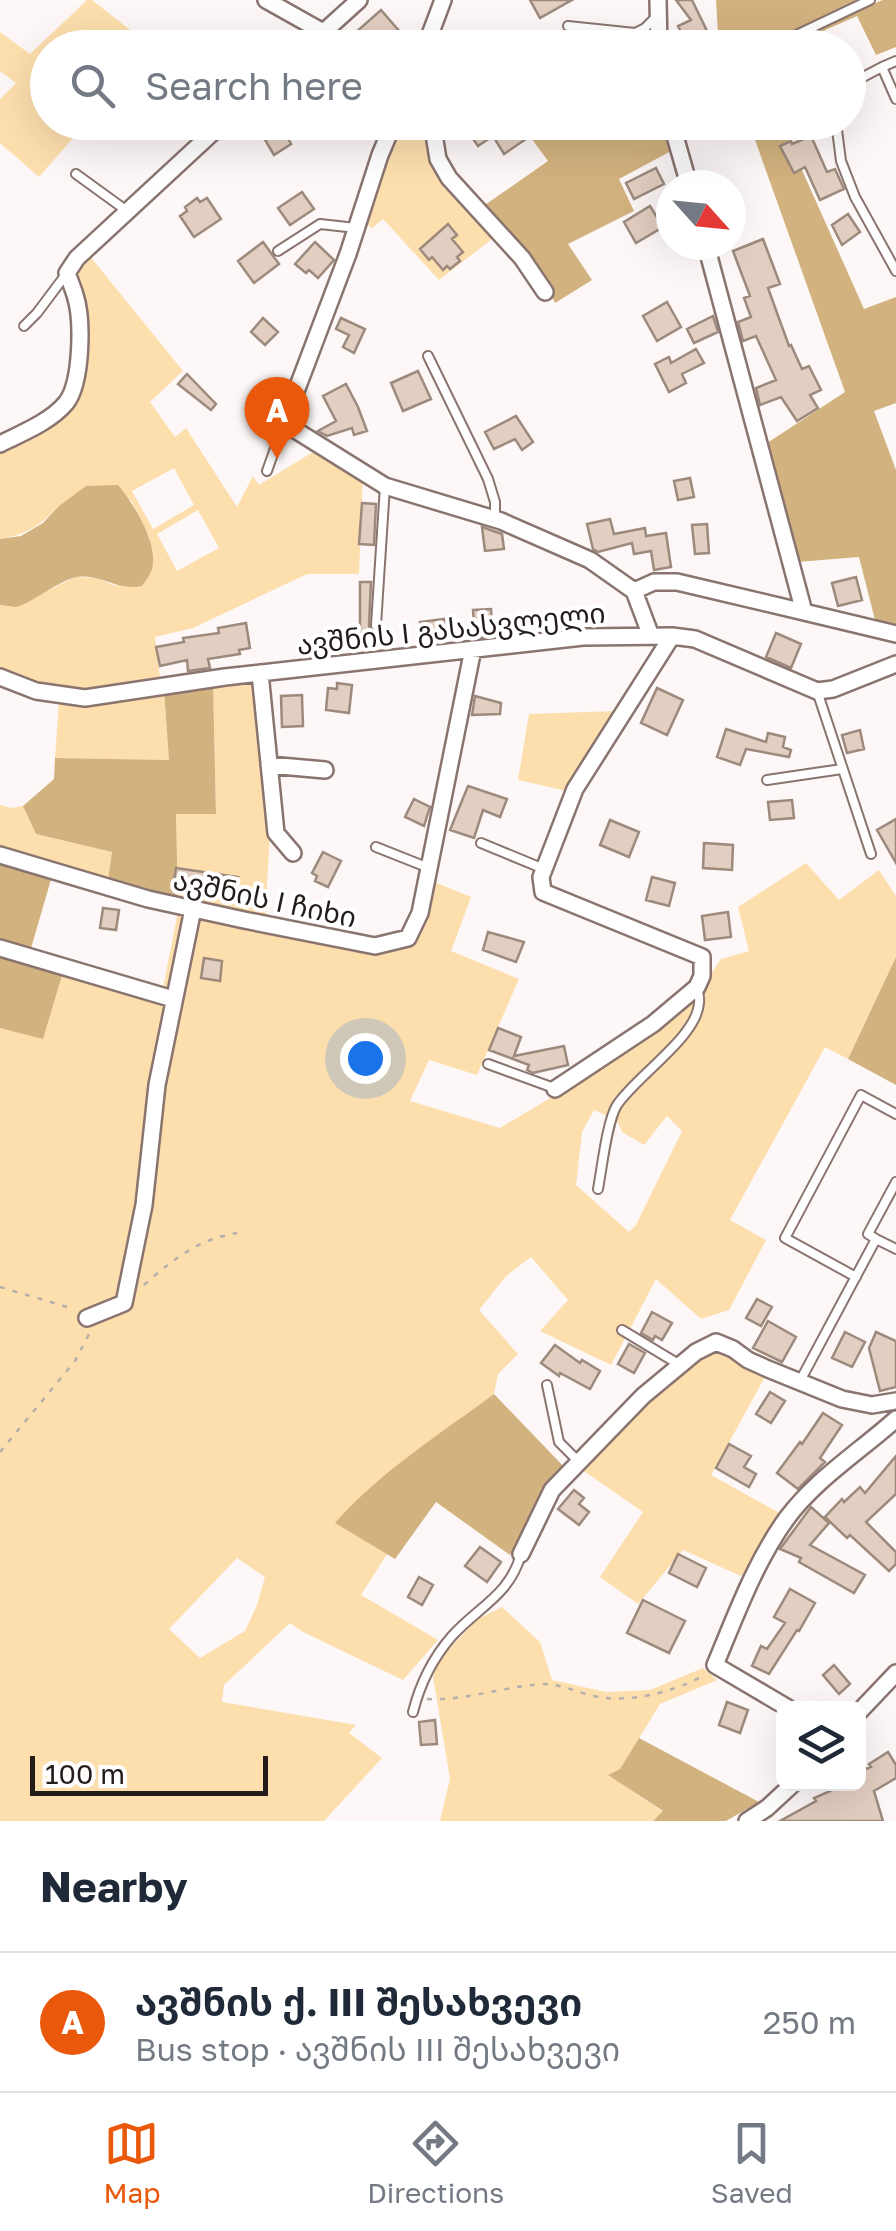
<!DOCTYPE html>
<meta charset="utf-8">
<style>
:root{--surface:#fff;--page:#f2f2f3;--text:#1f2937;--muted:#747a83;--line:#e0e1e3;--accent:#ea580c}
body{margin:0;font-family:"Golos Text","Noto Sans Georgian",sans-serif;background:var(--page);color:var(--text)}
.controls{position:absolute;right:30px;bottom:30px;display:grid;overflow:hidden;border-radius:15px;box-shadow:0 10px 40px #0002}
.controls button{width:90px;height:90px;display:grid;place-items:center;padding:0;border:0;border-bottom:2px solid var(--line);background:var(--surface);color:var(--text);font:50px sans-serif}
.compass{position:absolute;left:656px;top:170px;width:90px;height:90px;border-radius:50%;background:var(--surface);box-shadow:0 10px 40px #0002;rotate:117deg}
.scale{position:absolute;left:30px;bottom:25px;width:238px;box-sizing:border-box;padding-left:10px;border:5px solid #241c1a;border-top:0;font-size:28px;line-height:35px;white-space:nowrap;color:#241c1a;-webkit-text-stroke:8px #fff;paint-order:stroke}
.you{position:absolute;left:365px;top:1058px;width:35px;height:35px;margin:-25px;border:8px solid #fff;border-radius:50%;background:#1a73e8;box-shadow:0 0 0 15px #1a73e833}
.badge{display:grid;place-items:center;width:65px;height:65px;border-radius:50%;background:var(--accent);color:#fff;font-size:32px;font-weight:700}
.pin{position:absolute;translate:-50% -82px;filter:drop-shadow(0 2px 5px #0008)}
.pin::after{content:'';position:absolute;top:52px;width:35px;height:30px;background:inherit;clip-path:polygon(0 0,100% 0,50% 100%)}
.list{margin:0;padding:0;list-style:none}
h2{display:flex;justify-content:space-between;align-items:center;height:130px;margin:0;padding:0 40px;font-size:42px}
h2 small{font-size:32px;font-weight:400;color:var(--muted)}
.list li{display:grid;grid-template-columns:65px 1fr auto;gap:30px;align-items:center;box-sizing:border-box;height:140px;padding:0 40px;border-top:2px solid var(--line)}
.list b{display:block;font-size:38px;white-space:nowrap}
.list p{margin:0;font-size:32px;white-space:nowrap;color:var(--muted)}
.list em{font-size:32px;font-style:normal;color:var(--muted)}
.icon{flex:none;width:55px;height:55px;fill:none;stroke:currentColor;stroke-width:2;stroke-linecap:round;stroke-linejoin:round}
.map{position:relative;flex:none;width:896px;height:1821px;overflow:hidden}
.search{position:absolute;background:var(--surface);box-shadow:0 10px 40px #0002;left:30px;right:30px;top:30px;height:110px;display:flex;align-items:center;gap:25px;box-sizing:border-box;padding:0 35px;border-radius:55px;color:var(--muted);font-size:38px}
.sheet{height:270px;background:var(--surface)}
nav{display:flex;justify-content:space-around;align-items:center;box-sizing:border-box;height:140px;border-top:2px solid var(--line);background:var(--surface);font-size:28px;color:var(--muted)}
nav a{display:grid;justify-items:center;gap:5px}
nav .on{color:var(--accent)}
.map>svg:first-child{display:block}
</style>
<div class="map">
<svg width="896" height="1821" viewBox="0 0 896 1821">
<rect width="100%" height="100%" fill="#fdf8f7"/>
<path fill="#fddead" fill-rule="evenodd" d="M87,0H92L152,47L48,48V122L86,123L39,177L0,143V99L16,83L0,71V32L30,54Z
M400,123H428L429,140L496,236L439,280L383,219L372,228L363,222Z
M89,255L183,371L150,402L175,437L186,428L237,507L253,476L259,485L318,449L363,477L359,574H307L193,628L155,637L160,679L89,692L39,686L0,672V605L16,607L75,577L97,578L116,586L150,540L131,500L59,506C41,525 26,535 0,539V451C25,437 70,419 79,392L84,296L77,273ZM174,468L194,505L153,529L132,491ZM198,510L219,548L177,571L157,534Z
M256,680L270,834L265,917L178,899L176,813H216L213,683Z
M164,690L169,760L55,758L59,701Z
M616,711L567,791L518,780L529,714Z
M0,805L11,808L23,806L36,834L112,852L108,880L0,848Z
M806,863L839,900L879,870L896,896V957L848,1059L825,1047L730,1220L766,1240L729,1310L701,1319L656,1279L611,1365L540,1331L568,1300L531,1257L506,1276L479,1310L518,1354L498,1374L494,1394L419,1449L336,1523L387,1554L361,1595L438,1640L403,1680L303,1632L290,1623L224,1685L222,1702L356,1725L349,1733L382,1758L324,1821H0V1028L43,1038L63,972L161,998L178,912L267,931L412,942L432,881L471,897L451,951L519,979L477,1075L429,1060L410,1101L500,1128L592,1073L652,1032L692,1002L721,959L749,951L738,907ZM594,1110L617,1120L622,1132L644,1145L667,1116L682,1131L636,1225L629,1232L576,1185L582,1132ZM237,1558L265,1577L257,1605L245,1631L200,1658L169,1629Z
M720,1350L766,1375L711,1475L783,1515L741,1576L683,1550L638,1604L600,1577L643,1512L581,1469C620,1429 666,1366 720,1350Z
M502,1607L540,1642L552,1680L606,1692L650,1690L703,1668L717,1680L660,1704L620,1769L609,1775L663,1812L653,1821H440L450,1779L433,1676L441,1657L478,1619Z"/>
<path fill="#d2b27e" d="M716,0H864L867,6L883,0H896V47L876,55L857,16L787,47H723L718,34Z
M520,123H667L673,150L619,179L634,211L568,244L592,280L555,303L550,291L482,207L548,161Z
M749,123H781L864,309L896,297V403L874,411L896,470V629L876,624L859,557L797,562L764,445L845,392Z
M118,485C134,504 161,547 151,572C149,577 145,581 142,586C117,592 98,571 73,578C56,583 30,604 16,607C15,607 1,605 0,605V539L21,536L43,523L59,506L86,486Z
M213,683L216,814H176L178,899L108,880L112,852L36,834L23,806L54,779L55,758L169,760L164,690Z
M0,861L52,876L27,962L63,972L43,1039L0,1028Z
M896,957V1085L848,1059Z
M494,1394L565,1468L547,1489L510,1555L436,1502L395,1559L335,1523C380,1472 440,1434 494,1394Z
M639,1738L759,1802L726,1821H653L663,1811L608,1775L620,1769Z"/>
<path fill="#e3cfc1" stroke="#9d8a7d" stroke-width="2.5" d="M530,0H572L540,18Z
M676,0H692L707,31L686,42L678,26L691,20Z
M381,10L400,32L383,48H368L355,33Z
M445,33L487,42L486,48H442Z
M279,122H310L289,140L291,144L274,155L261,133Z
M478,122H513L514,127L520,123L529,137L504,154L493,136L478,146L467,130Z
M811,136L827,172L835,169L844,189L820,200L805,167L794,173L780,146L791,141L792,144Z
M656,168L664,184L634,199L626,183Z
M302,192L314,209L290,225L278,208Z
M197,198L200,202L207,198L221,219L194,237L180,216L187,211L185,207Z
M650,206L663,227L636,243L624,222Z
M848,214L860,232L842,245L832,225Z
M448,224L457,235L452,239L463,252L457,257L460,261L450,269L447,266L443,270L432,257L429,260L420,249Z
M763,239L780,284L768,288L789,346L791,345L802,369L809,366L821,390L810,395L818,408L797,421L781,397L760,405L756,388L776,380L756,336L743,341L738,322L751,317L744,298L750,296L733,251Z
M263,242L279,264L254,283L238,261Z
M315,242L334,260L318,278L309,270L306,273L295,264Z
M667,302L681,327L657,341L643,316Z
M713,316L718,332L694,343L687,329Z
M263,318L278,332L265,345L251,332Z
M341,318L365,329L354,353L343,347L349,335L336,329Z
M696,349L704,363L682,374L686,383L669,392L655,364L669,357L671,363Z
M418,371L431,399L403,411L391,383Z
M187,374L216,404L211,410L178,384Z
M346,384L358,407L367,431L354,435L352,428L327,436L318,431L336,421L323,396Z
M516,416L533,442L522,450L515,439L494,449L485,432Z
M690,478L694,497L678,500L674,481Z
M362,503L376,504L374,545L359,544Z
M610,519L614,534L645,528L646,536L666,533L671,567L654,570L651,551L634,554L632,543L598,552L593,549L587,524Z
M707,524L709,553L695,554L692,525Z
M482,527L502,534L504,549L485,551Z
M856,577L862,600L838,606L832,583Z
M360,582H371L369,625L371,636H360Z
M491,609L493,636L475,638L473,610Z
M444,619L445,633L422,636L420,622Z
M246,623L250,648L239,650L240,654L208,659L210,668L188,671L187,660L160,666L156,647L184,642L183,638L219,633L218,628Z
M776,633L801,644L791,668L766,657Z
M337,683L352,685L349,713L326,710L328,688L337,689Z
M657,688L683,700L667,735L641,723Z
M302,695L303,726L282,727L281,696Z
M475,696L501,703L500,714L472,715Z
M726,729L766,742L768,733L785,737L783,747L791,750L789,757L746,749L740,765L717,757Z
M860,730L864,749L847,753L842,735Z
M468,786L507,799L500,817L483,810L474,838L450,830Z
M414,799L430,807L424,826L405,817Z
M792,800L794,818L770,820L768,802Z
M896,819V863L877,830Z
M610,820L639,832L629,857L600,845Z
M704,843L733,845L732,870L703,868Z
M323,852L341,861L328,887L315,881L317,876L312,873Z
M176,868L238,877L235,898L173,889Z
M652,877L675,883L669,906L646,900Z
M103,908L119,910L116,930L100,928Z
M728,912L731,937L705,940L702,916Z
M488,932L524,942L516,962L483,950Z
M204,958L222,961L220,981L201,978Z
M498,1028L521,1037L514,1056L564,1046L568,1065L533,1073L527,1070L529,1065L489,1050Z
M757,1299L772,1307L761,1326L746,1318Z
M652,1312L672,1323L662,1340L655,1336L653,1340L641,1333Z
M768,1321L796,1337L782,1362L753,1348Z
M845,1332L865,1342L852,1367L832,1358Z
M876,1332L896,1341V1387L880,1391L869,1348Z
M629,1344L645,1353L634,1373L618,1364Z
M555,1345L580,1363L582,1360L600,1371L590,1389L560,1373L559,1376L541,1363Z
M770,1392L785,1401L771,1423L756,1414Z
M823,1413L842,1425L820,1458L825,1462L798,1489L777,1473L800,1442L802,1444Z
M729,1444L751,1456L744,1467L756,1474L749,1487L716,1468Z
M896,1456V1494L866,1522L896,1552V1564L889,1571L850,1535L847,1538L825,1517L842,1499L844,1502L860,1487L865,1493Z
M574,1490L584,1498L579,1504L589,1512L579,1525L558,1509Z
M811,1507L829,1523L810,1545L865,1575L854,1593L799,1562L801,1558L780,1549Z
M480,1547L501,1562L487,1582L465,1566Z
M678,1554L706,1568L697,1587L669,1573Z
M419,1577L433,1585L422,1605L408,1597Z
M790,1589L815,1603L799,1631L797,1630L769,1674L752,1666L761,1646L767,1649L785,1623L774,1617Z
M643,1600L685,1621L669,1653L627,1633Z
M834,1665L850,1684L839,1694L823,1675Z
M727,1702L748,1710L740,1733L719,1725Z
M435,1720L437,1744L421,1745L419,1722Z
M888,1752L896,1765V1778L874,1791L883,1821H780L816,1801L814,1798L846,1784H858V1772L871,1767L869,1764Z"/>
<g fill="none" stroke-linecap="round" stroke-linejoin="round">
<defs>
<path id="service" d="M568,26L635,33L645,28L655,18
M769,48L870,0
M896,61L882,67L896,99
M848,85L882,67
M836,122L841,161L855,197L896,271
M76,174L127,211
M278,251L320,224L356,228
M24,326L37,313L67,273
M428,356L488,479L495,502V519
M267,471L284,423
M376,625L385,486
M817,691L871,854
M767,780L842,769
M481,843L544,869
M376,847L429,868
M488,1064L554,1088
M598,1189C602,1168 607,1121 617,1105C636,1076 697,1037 699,1003C700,998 698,992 697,987
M876,1239L896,1249
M856,1277L785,1238L861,1095L896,1114
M622,1330L680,1365
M800,1381L876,1239L868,1234L896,1182
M547,1385L559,1442L579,1462
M413,1712C420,1684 432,1659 452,1636C478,1607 510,1595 521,1554"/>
<path id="minor" d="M266,0L323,32
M658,0L659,48
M306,48L359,0
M425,48L443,0
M394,122L380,155L348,254L284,423L385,486L501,521L590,560L634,591L651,636
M432,122L438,159L449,178L522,258L545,292
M671,122L689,185
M706,245L804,612L896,634
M0,444C22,433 50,422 66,403C82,383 83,319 75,295C73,288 70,281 67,273L77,258L224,122
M634,591L654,582H677L804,612
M260,673L276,833L293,853
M0,677L36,691L85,698L225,677L583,637L672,636L695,639L817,691L833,689L896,664
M269,765L325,770
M0,855L148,899L244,920L375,946L408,938L420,913L473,649
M0,948L173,999
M555,1089L653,1024L697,987L702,976V957L543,892L541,877L575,789L672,636
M87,1318L124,1303L144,1205L157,1085L193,909
M521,1554L552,1490L643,1396L696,1352L716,1342L733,1349L748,1360L768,1369L842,1399L872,1405L896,1401
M788,1708L715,1665C736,1615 755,1562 787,1518C816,1479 859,1452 896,1419
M858,1713L896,1673
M747,1821L767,1808L793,1784"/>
</defs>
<use href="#service" stroke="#8a746f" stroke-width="12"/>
<use href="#minor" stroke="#8a746f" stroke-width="20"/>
<path stroke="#b5afad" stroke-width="2.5" stroke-dasharray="5 8" stroke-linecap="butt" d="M144,1285C173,1259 199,1239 237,1233
M0,1287L74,1309
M0,1452L75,1361L89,1334
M427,1699C466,1701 505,1686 544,1684C564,1684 584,1696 605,1698C637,1701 675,1691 703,1676"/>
<use href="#service" stroke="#fff" stroke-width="8"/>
<use href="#minor" stroke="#fff" stroke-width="15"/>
</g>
<g text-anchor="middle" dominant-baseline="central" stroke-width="8" stroke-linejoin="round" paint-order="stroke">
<g font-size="28" fill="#241c1a" stroke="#fff">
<text transform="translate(451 628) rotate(-6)">ავშნის I გასასვლელი</text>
<text transform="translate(265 898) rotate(12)">ავშნის I ჩიხი</text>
</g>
</g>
</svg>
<div class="controls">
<button><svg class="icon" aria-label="layers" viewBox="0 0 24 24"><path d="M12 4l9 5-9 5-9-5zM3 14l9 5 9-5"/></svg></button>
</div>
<svg class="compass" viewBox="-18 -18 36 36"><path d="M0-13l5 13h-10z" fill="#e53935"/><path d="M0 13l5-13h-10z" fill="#747a83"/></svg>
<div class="scale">100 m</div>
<div class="you"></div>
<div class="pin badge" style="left:277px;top:459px">A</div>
<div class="search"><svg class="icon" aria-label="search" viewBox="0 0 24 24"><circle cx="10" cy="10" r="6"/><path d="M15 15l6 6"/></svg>Search here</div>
</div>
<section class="sheet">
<h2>Nearby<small></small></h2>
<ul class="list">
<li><span class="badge">A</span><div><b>ავშნის ქ. III შესახვევი</b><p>Bus stop · ავშნის III შესახვევი</p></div><em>250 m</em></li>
</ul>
</section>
<nav>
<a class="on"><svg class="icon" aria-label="map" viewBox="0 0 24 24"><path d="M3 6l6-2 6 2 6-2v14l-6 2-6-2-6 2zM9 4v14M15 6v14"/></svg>Map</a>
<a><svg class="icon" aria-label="directions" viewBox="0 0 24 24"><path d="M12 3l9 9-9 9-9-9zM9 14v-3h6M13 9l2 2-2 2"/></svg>Directions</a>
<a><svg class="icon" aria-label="saved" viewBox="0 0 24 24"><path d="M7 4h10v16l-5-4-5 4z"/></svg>Saved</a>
</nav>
